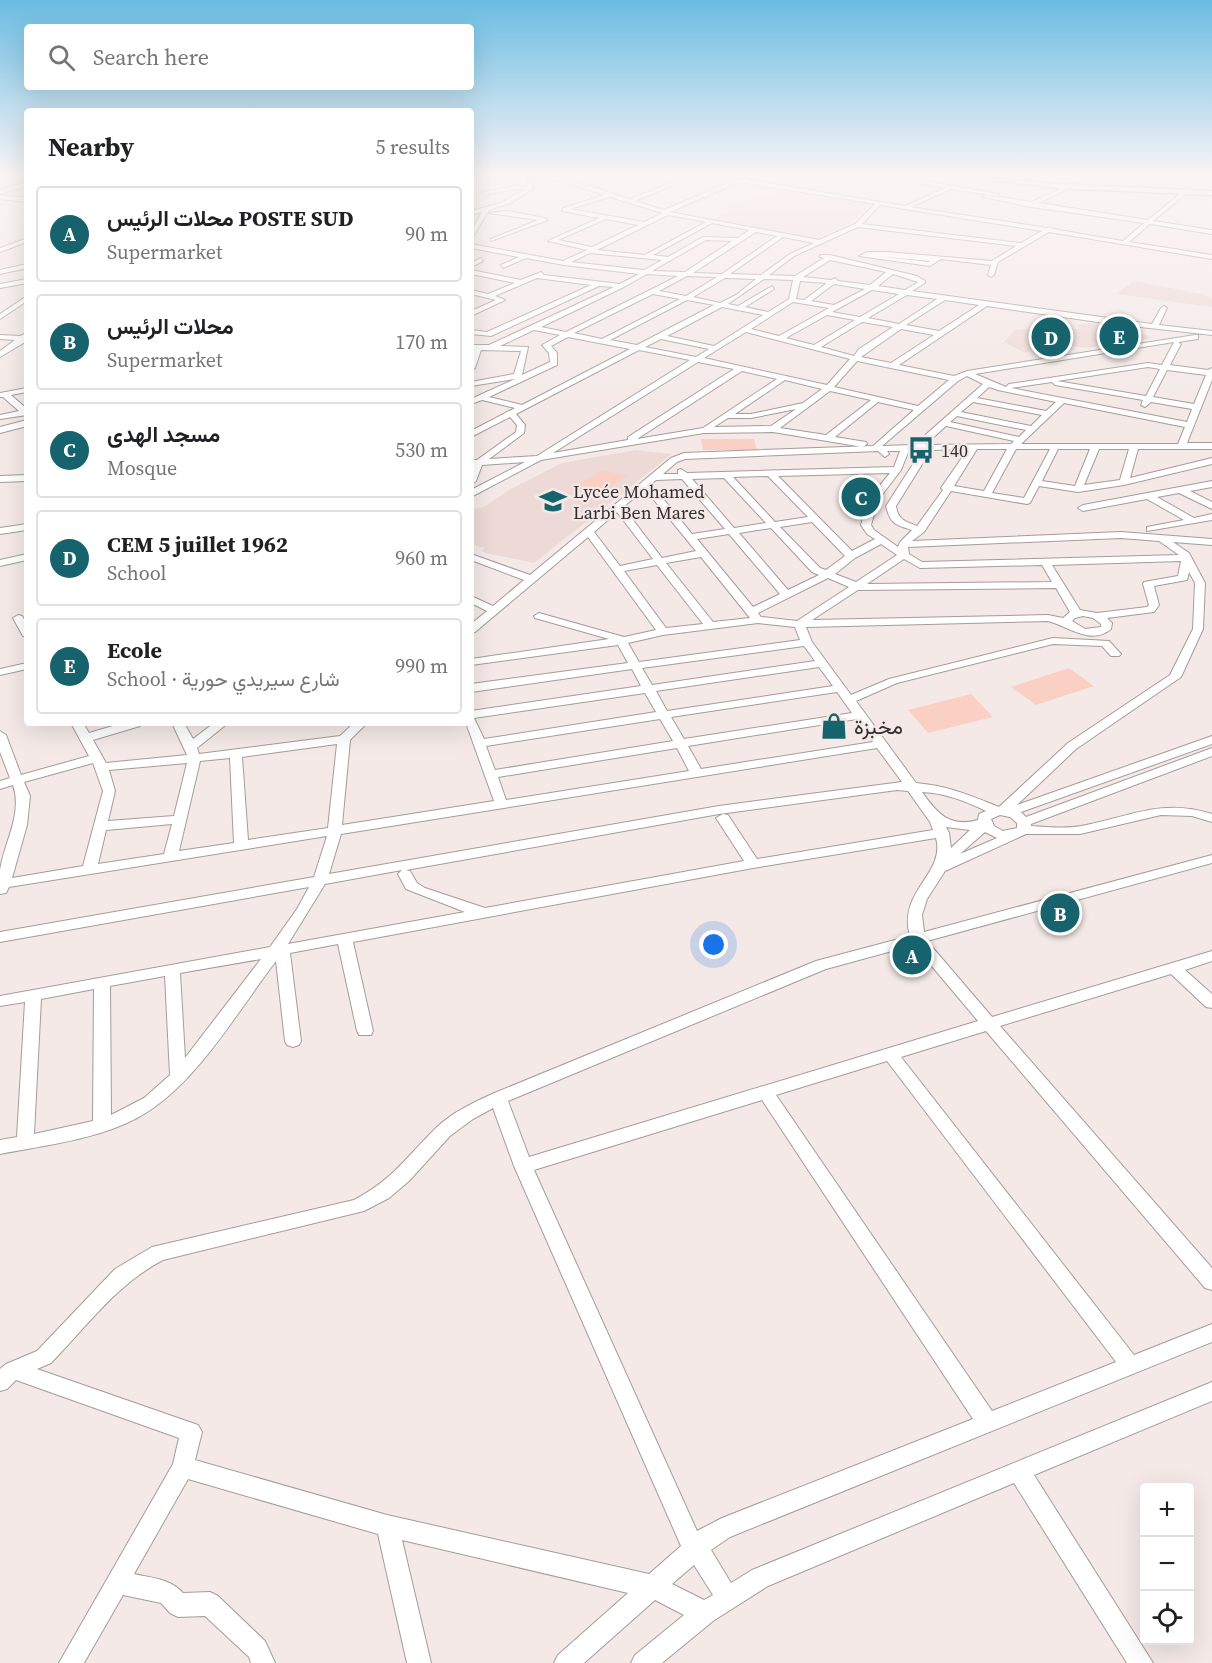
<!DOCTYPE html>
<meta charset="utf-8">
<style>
:root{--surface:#fff;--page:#f2f2f2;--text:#202124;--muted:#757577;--line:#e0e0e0;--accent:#16636e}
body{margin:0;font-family:"Source Serif 4",Vazirmatn,serif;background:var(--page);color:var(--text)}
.controls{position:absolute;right:18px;bottom:18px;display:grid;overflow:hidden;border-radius:6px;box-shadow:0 6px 24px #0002}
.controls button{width:54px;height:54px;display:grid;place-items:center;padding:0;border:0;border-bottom:2px solid var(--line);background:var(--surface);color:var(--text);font:30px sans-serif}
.you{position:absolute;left:714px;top:945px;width:21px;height:21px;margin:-15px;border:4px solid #fff;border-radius:50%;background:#1a73e8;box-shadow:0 0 0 9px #1a73e833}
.badge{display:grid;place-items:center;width:39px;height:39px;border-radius:50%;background:var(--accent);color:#fff;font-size:20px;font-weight:700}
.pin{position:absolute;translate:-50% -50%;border:3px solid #fff;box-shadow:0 2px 6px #0006}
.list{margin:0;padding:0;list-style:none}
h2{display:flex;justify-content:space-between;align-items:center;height:78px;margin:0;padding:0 24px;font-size:26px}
h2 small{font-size:20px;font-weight:400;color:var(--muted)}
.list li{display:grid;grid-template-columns:39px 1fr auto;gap:18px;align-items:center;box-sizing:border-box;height:96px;margin:0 12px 12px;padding:0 12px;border:2px solid var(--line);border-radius:6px}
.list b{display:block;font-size:22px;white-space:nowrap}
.list p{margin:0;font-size:20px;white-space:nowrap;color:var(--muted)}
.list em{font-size:20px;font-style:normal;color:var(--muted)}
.icon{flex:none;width:33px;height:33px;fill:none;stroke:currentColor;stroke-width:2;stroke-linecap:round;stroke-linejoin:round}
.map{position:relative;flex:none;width:1212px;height:1663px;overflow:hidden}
.search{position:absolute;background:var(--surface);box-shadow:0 6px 24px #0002;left:24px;top:24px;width:450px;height:66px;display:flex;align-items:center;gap:15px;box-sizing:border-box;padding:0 21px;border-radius:6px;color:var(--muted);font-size:22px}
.panel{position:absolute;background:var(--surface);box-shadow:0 6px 24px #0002;left:24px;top:108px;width:450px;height:618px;border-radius:6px}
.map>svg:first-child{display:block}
</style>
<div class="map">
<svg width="1212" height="1663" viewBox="0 0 1212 1663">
<rect width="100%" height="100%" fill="#f4e9e7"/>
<path fill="#eddad6" d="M537,175H625L597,186Z
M727,175H818L790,185Z
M781,190L833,200L871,204L850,224L816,239L718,220V215L729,211L728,206Z
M1134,281L1206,295L1212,299V307L1117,294Z
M1091,323L1127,327L1153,338L1085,348L1075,346L1035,349L1025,353L1004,342L1015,330L1062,325L1076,329L1081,328L1077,325Z
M636,450L672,454L534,563L486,553L482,551L485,548L471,545V510L484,507L509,490L562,463Z"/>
<path fill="#fad0c5" d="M701,439H754L757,450H703Z
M602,470L627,476L600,494L574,488Z
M1069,668L1094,686L1036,705L1011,687Z
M971,694L993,717L928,733L908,710Z"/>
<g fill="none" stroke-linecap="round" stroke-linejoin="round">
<defs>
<path id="minor" d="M528,175L563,178L630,199L691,175H697L635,201L664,210L732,181L703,175L739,178L905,206L945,188L922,184L924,181L999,194L996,196L951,189L911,207L1047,228L1050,227L1053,229L1123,241L1144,223L1031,207L983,197L986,195L1032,202L1072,183L1074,186L1039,203L1148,220L1187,188L1189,191L1153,221L1212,230V234L1150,224L1129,242L1212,255V259L1049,232L998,262L994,275L991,277L988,275L991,265L941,259L930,266L859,256L868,252H887L992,261L1016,246L858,227L794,256L769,275L795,276L824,258L820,257V255H830L917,276L925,281V283L912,291L1152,324L1161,308L1164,306L1167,308L1159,325L1212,331V335L1105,323L987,306L899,365L954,376L967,371L1195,335H1198V339L1178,342L1181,344L1170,365L1208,370L1212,368V380L1187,443H1212V449H1138L1130,478L1212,458V464L1124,485L1078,492L1039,486L1030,503L1027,504L951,491L924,532L912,541L1121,532L1212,539V545L1173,542L1189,553L1205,583L1203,629L1181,677L1076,749L1017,805L1212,736V744L1021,812L1026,817L1212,748V756L1031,824V826C1048,827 1065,829 1081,826C1131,817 1160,798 1212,814V822L1192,816L1161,815L1080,834H1026L945,871L927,899L922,915L924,932L1212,855V863L927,941L992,1017L1212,951V961L1185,970L1212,994V1008L1206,1007L1171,974L1000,1026L1212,1268V1290L1205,1288L986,1031L901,1057L1134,1355L1212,1324V1342L730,1537L711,1550L731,1583L752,1570L1212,1382V1401L1034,1475L1153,1663H1127L1014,1483L768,1586L713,1621L662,1663H631L635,1655L684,1615L655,1600L584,1663H554L558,1655L628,1593L402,1540L431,1663H407L378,1534L188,1479L134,1574C152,1578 171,1579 183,1593L210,1592L218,1596L265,1641L275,1663H251L249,1657L205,1616L178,1617L170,1613L161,1603L123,1595L84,1663H59L173,1464L179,1438L16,1380L7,1389L0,1391V1369L6,1364L37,1351L115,1269L152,1247L354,1200C394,1179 406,1157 437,1127C453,1112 473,1103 492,1094L816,961L910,936C897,891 946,874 936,838L753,868L353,942L373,1031L371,1035H359L357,1031L338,944L290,953L301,1041L299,1045L293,1047L287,1045L285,1041L276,961C237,1012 194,1088 137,1118C95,1140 46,1145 0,1154V1140L17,1137L25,1002L0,1006V996L270,947L297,909L309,887L0,942V932L314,877L327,836L9,887L6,893L0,894C0,886 0,878 0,870C4,842 23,815 13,785L0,789V781L10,778L0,752V731L6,735L21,775L89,756L71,723H83L89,733L123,723H142L140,726L93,740L106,763L187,755L172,723H184L193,739L214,723H228L197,748L199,754L340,736L354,723H367L350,740L342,825L494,801L466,723H471V711L641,686L632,669L471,692V684L628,663L618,645L471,665V659L609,639L535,618L534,616L539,613L624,637L656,630L588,537L475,632L471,633V624L487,611L471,603V596L493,606L524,580L471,560V554L530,575L671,458L684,453L873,446L914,410L878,402L835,437L866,442L867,444L863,447L773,432L704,433L541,460L471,497V490L525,462L482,465L476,481L471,484V460H477L516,432L517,425L510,417L471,437V431L515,408L482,400L471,404V399L515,379L471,386V382L514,374L521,351L481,350L475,368L471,370L474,349H471V345H489L614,287L599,286L491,336L471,334V330L487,332L591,285L537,278L495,296L505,300L471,316V311L496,300L471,294V290L488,294L515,283L471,274V270L521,280L541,272L544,275L620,284L639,274L564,265L526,258L503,268L501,265L519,257L471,248V244L563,261L587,250L548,241L599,218L562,211L563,208L604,195L562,181L533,177V189L512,202L489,210L471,240V232L482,212L471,215V211L501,203L526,189H517L484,195L482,192L517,185L528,186ZM739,182L875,204L855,224L819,240L670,212ZM610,197L662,213L644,222L570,209ZM880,205L1042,231L1021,243L862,224ZM668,215L706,222L645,255L597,250ZM606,219L638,225L592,247L558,240ZM712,223L749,230L738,238L703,237L668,257L653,255ZM756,232L777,236L722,274L693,273ZM783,237L814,243L790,254L761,275L730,274ZM706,240L732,241L685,272L652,271ZM590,253L662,260L644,270L571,262ZM876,256L930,261L929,262ZM830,260L886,272L870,285L838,281L835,278L831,280L803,277ZM647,274L678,276L566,332L541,327L624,287ZM893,274L918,282L905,290L878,286ZM687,276L717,277L686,296L659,291ZM725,278L756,279L736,295L720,303L693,297ZM764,279L793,280L789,299L768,312L745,307L774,289L772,286L738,306L728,304ZM800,281L827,283L804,300L796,299ZM834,284L865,289L834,305L811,301ZM872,290L899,294L860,317L832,312ZM653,294L680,299L602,339L574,333ZM907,295L937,299L899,324L868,318ZM687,300L714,305L637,345L610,340ZM945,300L979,305L939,331L906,325ZM793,302L829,308L779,336L751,329ZM722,307L763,315L714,346L667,336ZM827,315L855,320L814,345L786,338ZM862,322L893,327L859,349L854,356L821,347ZM901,329L934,335L891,363L861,357ZM534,330L560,335L542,345L549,353L550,362L522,375L528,347L500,346ZM746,332L850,359L827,385L704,358ZM568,337L630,349L522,405L489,397L557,365V353L551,346ZM661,339L709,349L696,357L645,347ZM1174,342L1162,365L1148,363L1009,384L1006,387L975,374ZM639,350L690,360L537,456L489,459L524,433L525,425L516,414ZM857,361L949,380L918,406L834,387ZM698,362L734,369L628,437V440L553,453ZM1148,367L1160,369L1146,396L1057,381ZM1167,370L1206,375L1194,404L1153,397ZM742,371L777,379L703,428L637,439ZM967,376L983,384L914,445L882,446L958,381ZM785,380L822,389L803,403L751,414H735ZM1052,382L1055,385L1143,400L1141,405L1145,407L1151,402L1192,409L1187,422L1011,388ZM989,387L998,390L1056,402L1046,411L977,398ZM830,391L871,400L826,435L780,428ZM973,402L1042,415L1031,426L961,412ZM1064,403L1185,427L1178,444H1021ZM796,409L771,426L714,427L728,418H751ZM957,416L1026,430L1019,437L950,422ZM946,426L1014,441L1011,444L925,445ZM968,449L941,488L943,490L917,526C905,521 898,520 896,506L931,450ZM977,449H1007L984,491L954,486ZM1016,449H1050L1024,498L992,493ZM1058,449H1090L1075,486L1042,481ZM1099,449H1129L1120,480L1084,485ZM909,450H922L886,506C890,524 896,525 912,530L900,542L898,547L874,530L871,525L878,500L901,470ZM878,451L885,457L889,454L887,451H900L894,467L687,473L681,469L678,470V474H663L677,462L685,459ZM890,473L868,500L861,525L867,534L875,539L852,551L778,476ZM768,476L808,517L775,522L733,477ZM724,478L766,523L734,528L692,479ZM682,479L725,529L692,534L651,484L656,480ZM645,489L696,551L662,558L623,507ZM617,512L653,559L620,566L594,532ZM812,522L845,556L826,570L820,568L780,527ZM771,528L812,572L819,575L788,590L739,533ZM729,534L780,594L753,607L697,539ZM1121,538L1159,541L1179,555L922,562L909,554L908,547ZM881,544L897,555L856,582L835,574L855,558ZM701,557L750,618L713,622L666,563ZM904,559L920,568L1042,565L1052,582L867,584ZM1181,561L1178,576L1144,582L1143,584L1149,605L1147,607L1097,613L1080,610L1052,565ZM657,565L703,624L666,628L624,571ZM1189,572L1195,583L1193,629L1170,675L1068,743L999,807C969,795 949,786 916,783L856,701L897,683L1053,644L1102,646L1111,656H1119L1121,654L1109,641L1053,638L889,679L851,695L812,642L806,627L1048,621C1068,626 1091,646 1111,629L1112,623L1107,618L1154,612L1159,605L1154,586L1187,580ZM828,578L849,587L797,621L761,617L758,613ZM1056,588L1070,612L1063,618L1048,615L812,620L858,590ZM1083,616L1093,618L1101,624V627L1085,629L1072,621L1075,618ZM758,623L795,627L800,640L639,662L628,643L663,635ZM804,646L815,661L652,685L642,668ZM819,667L833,686L667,711L656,691ZM837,692L852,713L684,739L671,717ZM645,693L656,712L484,739L474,718ZM660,719L673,741L495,770L486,746ZM857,719L873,742L701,769L688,746ZM337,744L328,828L248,840L242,757ZM677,748L689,771L506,800L498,777ZM877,748L902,782L719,806L329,874L341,834ZM230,758L234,843L179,851L200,761ZM93,763L103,791L83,866L12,878L27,825L30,796L24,782ZM187,763L174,816L108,821L115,791L109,770ZM897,790L908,791L930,822L933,830L757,859L728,815L723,814L716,818L744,861L485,908L425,888L417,883L410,871L406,870L719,814ZM922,792C945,793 965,801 986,811L979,814L978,820C949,828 937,813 922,792ZM1000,815L1010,817L1017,823V828L1003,831L994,826L991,819ZM172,824L164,854L98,864L106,830ZM946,827L970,830L951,848L949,833ZM985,832L997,838L960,854ZM402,870L398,874L406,889L465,912L288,944L325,884ZM914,945L978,1021L529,1157L508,1101L826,969ZM261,959L185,1058L180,973ZM165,976L170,1075L144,1098L111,1115L110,986ZM94,989L93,1121L34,1134L41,999ZM887,1061L1116,1362L992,1411L776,1095ZM762,1100L973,1419L722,1518L697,1531L534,1170ZM493,1108L514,1166L681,1546L649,1574L387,1515L195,1460L202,1432L198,1425L37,1369L51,1363C86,1327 118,1283 163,1260L364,1211L389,1198L409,1181L450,1136L473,1119ZM694,1565L713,1595L704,1600L672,1584Z
M27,182V186L0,194V190Z
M0,195L27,198V202L0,199Z
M508,211L545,218L548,220L491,241V239L538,220L488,213Z
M25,239L27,242L0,252V248Z
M481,258L483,261L471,267V263Z
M27,264V268L0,274V270Z
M27,279V283L0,288V284Z
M27,296V301L0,319V314Z
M27,333V341L0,357V351L15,340L0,339V335L20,336Z
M27,388V392L11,395L27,409V415L0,419V415L19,411L3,397H0V393Z
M27,420V426L0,433V427Z
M27,475V481L0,482V476Z
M1212,481V487L1190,491L1212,502V509L1179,493L1157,497L1194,518L1212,514V520L1147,531V527L1184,520L1147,499L1083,511L1078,508L1083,505Z
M27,524V530L0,534V528Z
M27,554V560L0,566V560Z
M18,615L22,616L27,624V637L23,636L13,618Z
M27,663V669L0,675V669Z"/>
<path id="major" d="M951,175L1057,184L1212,191V195L1057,188Z"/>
</defs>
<use href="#minor" stroke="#a59c99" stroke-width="2"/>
<use href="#major" stroke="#a59c99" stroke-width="3"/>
<use href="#minor" fill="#fff" fill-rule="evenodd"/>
<use href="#major" fill="#fff" fill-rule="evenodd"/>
</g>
<linearGradient id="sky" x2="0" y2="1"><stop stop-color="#69bce3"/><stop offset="0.43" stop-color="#faf5f4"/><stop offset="1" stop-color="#faf5f4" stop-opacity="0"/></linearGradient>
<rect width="1212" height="407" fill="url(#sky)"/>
<defs>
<symbol id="bus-bare" viewBox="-9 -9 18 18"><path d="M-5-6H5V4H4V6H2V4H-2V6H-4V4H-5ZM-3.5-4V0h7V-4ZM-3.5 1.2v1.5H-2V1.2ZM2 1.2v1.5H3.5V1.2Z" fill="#16636e" stroke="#f4e9e7" stroke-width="2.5" paint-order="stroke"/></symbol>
<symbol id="school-bare" viewBox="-9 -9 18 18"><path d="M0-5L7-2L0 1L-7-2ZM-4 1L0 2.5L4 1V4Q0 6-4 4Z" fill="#16636e" stroke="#f4e9e7" stroke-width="2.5" paint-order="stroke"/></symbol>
<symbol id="shop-bare" viewBox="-9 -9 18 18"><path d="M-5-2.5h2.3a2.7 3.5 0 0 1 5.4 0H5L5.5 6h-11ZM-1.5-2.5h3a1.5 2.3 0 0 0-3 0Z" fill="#16636e" stroke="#f4e9e7" stroke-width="2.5" paint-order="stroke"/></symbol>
</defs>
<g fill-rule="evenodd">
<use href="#bus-bare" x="902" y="431" width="38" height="38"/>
<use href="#school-bare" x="534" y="482" width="38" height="38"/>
<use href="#shop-bare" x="815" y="707" width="38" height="38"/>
</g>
<g text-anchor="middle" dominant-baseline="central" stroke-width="4.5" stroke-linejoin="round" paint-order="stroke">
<g font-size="18" fill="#322e2d" stroke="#f4e9e7" text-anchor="start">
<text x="941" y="450">140</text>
<text x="573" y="491">Lycée Mohamed<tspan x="573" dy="21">Larbi Ben Mares</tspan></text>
</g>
<g font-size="21" fill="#322e2d" stroke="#f4e9e7" text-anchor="start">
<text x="854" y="726">مخبزة</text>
</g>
</g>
</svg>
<div class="controls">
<button>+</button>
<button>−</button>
<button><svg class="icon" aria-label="locate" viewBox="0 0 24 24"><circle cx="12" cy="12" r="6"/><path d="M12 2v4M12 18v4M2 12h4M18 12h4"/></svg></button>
</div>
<div class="you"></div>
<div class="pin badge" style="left:912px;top:955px">A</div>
<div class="pin badge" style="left:1060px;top:913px">B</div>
<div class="pin badge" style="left:861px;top:497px">C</div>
<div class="pin badge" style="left:1051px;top:337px">D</div>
<div class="pin badge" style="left:1119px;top:336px">E</div>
<div class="search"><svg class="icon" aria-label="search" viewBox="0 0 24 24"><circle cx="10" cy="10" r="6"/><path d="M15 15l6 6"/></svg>Search here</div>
<section class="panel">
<h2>Nearby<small>5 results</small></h2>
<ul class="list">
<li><span class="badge">A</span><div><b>محلات الرئيس POSTE SUD</b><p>Supermarket</p></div><em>90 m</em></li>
<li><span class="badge">B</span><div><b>محلات الرئيس</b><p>Supermarket</p></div><em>170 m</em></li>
<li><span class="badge">C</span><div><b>مسجد الهدى</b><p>Mosque</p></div><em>530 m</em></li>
<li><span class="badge">D</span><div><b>CEM 5 juillet 1962</b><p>School</p></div><em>960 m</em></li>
<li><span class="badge">E</span><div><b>Ecole</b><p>School · شارع سيريدي حورية</p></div><em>990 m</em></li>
</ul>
</section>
</div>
